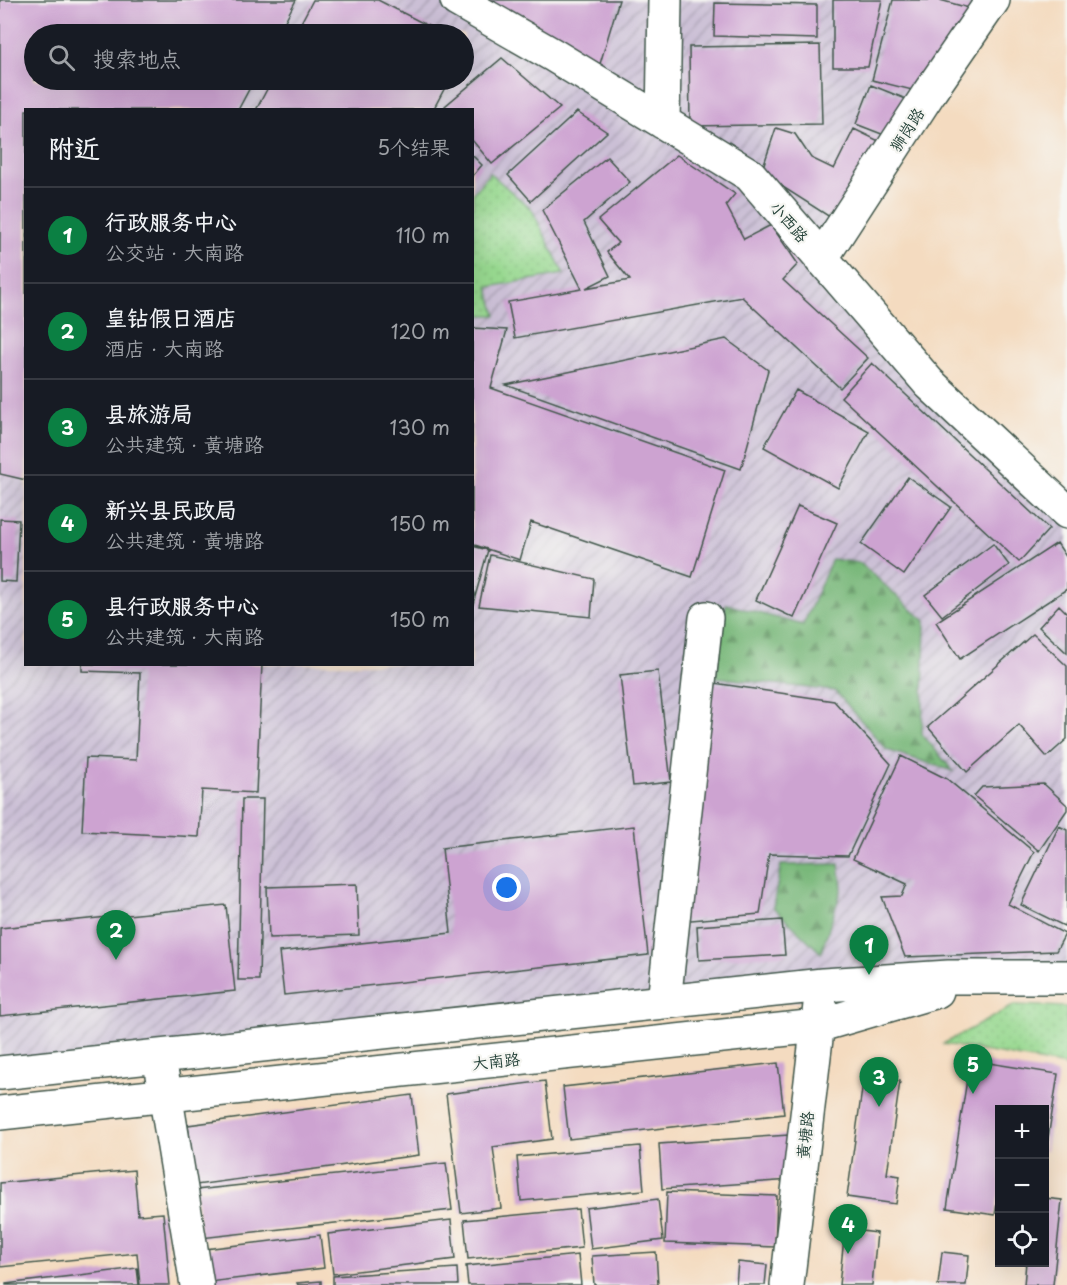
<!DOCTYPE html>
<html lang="zh">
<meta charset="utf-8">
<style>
:root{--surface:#171b24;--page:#20242c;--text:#f1f3f6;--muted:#9ea1a6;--line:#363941;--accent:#0b8043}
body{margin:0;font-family:"Playpen Sans","LXGW WenKai TC",sans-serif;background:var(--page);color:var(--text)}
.controls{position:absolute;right:18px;bottom:18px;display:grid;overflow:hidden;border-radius:0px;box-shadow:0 6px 24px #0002}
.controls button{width:54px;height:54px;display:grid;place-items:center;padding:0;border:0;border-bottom:2px solid var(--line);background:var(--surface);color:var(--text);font:30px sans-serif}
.you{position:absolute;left:507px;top:888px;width:21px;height:21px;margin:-15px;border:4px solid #fff;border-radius:50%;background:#1a73e8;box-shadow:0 0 0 9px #1a73e833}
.badge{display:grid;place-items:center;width:39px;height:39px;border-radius:50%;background:var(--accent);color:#fff;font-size:20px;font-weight:700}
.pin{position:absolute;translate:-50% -50px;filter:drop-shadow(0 2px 3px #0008)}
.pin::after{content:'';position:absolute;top:32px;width:21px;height:18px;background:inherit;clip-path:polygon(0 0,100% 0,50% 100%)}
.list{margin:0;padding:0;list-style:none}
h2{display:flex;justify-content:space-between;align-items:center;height:78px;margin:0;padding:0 24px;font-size:26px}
h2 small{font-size:20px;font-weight:400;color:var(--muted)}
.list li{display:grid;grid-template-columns:39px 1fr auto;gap:18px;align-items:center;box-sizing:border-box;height:96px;padding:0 24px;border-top:2px solid var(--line)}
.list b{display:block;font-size:22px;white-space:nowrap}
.list p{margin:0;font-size:20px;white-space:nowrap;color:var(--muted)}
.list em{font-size:20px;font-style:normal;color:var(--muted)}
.icon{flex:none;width:33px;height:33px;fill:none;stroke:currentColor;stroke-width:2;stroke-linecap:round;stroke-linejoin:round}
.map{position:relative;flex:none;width:1067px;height:1285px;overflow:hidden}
.search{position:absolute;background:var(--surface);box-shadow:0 6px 24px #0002;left:24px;top:24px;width:450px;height:66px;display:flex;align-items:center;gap:15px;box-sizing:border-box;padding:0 21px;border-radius:33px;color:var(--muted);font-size:22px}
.panel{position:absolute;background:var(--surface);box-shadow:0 6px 24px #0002;left:24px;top:108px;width:450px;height:558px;border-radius:0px}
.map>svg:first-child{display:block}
</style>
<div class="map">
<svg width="1067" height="1285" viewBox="0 0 1067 1285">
<defs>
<pattern id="industrial-furrows" width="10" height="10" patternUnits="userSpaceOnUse" patternTransform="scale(1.5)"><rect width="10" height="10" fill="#cbbfd5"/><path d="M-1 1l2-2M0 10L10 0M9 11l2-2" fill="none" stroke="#a49cae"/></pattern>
<pattern id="grass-dots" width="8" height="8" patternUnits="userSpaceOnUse" patternTransform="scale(1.5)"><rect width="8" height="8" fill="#97d88f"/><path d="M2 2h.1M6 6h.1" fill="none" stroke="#82ba7c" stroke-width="1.8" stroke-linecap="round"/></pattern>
<pattern id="forest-firs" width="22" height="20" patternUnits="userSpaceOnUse" patternTransform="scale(1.5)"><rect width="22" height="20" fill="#79b87a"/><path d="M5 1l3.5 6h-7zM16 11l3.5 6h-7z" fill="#639765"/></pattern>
</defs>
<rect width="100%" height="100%" fill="#f6f6f2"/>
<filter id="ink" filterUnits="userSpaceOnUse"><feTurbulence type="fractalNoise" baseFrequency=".0167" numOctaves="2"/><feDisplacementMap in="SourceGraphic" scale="12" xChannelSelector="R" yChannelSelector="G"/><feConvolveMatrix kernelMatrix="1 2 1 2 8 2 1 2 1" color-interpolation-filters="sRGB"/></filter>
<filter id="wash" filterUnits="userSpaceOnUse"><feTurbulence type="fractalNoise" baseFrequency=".008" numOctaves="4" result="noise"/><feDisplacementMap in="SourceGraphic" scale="24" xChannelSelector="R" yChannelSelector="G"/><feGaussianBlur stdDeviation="1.35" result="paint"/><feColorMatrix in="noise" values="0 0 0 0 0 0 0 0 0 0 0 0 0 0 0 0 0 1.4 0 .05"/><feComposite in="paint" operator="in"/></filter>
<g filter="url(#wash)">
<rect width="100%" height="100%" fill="#f4dbc0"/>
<path fill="url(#industrial-furrows)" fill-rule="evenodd" d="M0,0H993L822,259L1067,512V977L0,1073ZM34,34H464V80H34ZM26,110H472V664H26Z"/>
<path fill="url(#grass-dots)" stroke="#5b8a62" stroke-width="1.5" d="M490,173L532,210L564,274L488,287L496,315H473V193Z
M1015,1005L1067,1007V1066L943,1044Z"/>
<path fill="url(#forest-firs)" stroke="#4c7a57" stroke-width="1.5" d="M832,559L860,563L925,621L922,734L953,771L887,750L835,691L716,677L726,604L803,625Z
M839,864L842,888L821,953L773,907L781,865Z"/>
<g id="blocks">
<path fill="#cda3d1" d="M0,0H296L278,34H34V80H254L238,110H26V480L0,474Z
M313,0H378L444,34H295Z
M467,0H619L597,74Z
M833,0H882L868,67H833Z
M893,0H940L976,10L920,92L872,80Z
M715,3L817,5V39L714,36Z
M820,45L822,124L690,126L689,47Z
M502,58L560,108L492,164L472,140V110H447L445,106Z
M272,80H449L433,110H256Z
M871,85L906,99L892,138L856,124Z
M577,112L607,132L531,201L508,175Z
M776,128L795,134L811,158L834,169L854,129L883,143L836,221L761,173Z
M472,155L482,165L472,177Z
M677,155L735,194L726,205L744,239L771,225L798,264L783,280L868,358L840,388L742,297L515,338L508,302L582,289L542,210L607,157L630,182L584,222L610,276L586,288L630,280L607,252L618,243L598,220Z
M472,328L507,330L491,388L725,470L692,577L531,522L520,560L472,544Z
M726,339L768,370L741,469L506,385Z
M872,363L1049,529L1019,562L841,397Z
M796,390L869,431L838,488L764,447Z
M908,477L951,507L904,575L861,544Z
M798,506L837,523L794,618L756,600Z
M0,519L19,520L16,582L0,581Z
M1057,543L1067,558V589L960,659L936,622Z
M993,544L1009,565L942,616L925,595Z
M472,546L488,550L473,604H472Z
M490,555L594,579L591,617L479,606Z
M1059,605L1067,613V653L1039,627Z
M1033,634L1067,666V739L1047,757L1019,725L967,772L928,727Z
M82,664H262L256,793L202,790L199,837L82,831L86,758L136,760L140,673L82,671Z
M658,671L671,782L633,786L620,675Z
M714,683L834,701L891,764L848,856L769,854L760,914L680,921Z
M901,756L947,779L1034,852L1008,904L1065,934L1056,951L905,957L882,897L902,896L907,884L853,859Z
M1044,784L1067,805V810L1039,851L974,796L982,787Z
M242,799H263L259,980H238Z
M634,826L648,955L284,995L279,952L451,933L442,848Z
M1059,826L1067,830V919L1064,926L1021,905Z
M357,884L359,935L269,938L267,887Z
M226,905L235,991L0,1016V928Z
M782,920L785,955L699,960L697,926Z
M970,1060L1058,1074L1046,1151H1044V1110H1000V1187L995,1215L947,1208Z
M778,1063L784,1114L569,1139L563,1087Z
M864,1075L900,1081L887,1174L900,1176L896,1204L847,1197Z
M545,1081L552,1139L493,1147L501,1208L461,1213L446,1094Z
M412,1095L419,1155L196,1185L188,1125Z
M789,1135L792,1180L662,1189L659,1144Z
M640,1146L644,1190L521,1201L517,1157Z
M446,1163L452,1210L201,1238L196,1190Z
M134,1170L138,1215L163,1213L170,1285H140L137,1253L0,1267V1183Z
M667,1192L777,1196L775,1247L665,1243Z
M1044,1198L1062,1200L1053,1285H1024L1026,1262H1044Z
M658,1199L663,1240L591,1249L586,1208Z
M578,1209L582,1248L468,1259L464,1220Z
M451,1220L455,1259L333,1274L328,1234Z
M845,1229L877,1233L872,1285H839Z
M320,1235L324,1268L209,1282L205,1249Z
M656,1252L658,1285H594L592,1256Z
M942,1252L969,1255L966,1285H938Z
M578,1255L581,1285H468L466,1266Z
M738,1262L767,1265L765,1285H736Z
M137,1268L139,1285H6V1284Z
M457,1268L458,1285H333V1276Z
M321,1281V1285H298L297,1283Z"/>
</g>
</g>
<g filter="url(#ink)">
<use href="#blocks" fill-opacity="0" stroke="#3f5549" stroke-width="1.5"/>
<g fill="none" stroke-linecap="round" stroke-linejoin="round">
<defs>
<path id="minor" d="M457,0L553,55L750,175L929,383L1067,512
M663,122L665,0
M821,259L929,93L993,0
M664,1002L706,618
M0,1073L823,985L949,977H1067
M162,1075L197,1285
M0,1113L817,1026L937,991
M787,1285L820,1005"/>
</defs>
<use href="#minor" stroke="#3f5549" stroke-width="36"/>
<use href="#minor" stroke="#fff" stroke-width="33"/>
</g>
</g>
<g text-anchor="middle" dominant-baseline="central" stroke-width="4.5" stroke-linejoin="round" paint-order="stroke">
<g font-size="16" fill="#1f3d34" stroke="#f6f6f2">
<text transform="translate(906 129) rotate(-57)">狮岗路</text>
<text transform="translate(790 221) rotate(49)">小西路</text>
<text transform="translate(496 1060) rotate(-6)">大南路</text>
<text transform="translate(804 1135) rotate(-84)">黄塘路</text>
</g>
</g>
</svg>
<div class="controls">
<button>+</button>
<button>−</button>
<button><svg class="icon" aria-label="locate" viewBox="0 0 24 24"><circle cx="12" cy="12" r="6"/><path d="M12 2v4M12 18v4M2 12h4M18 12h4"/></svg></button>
</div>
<div class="you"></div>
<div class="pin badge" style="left:869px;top:975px">1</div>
<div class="pin badge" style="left:116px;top:960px">2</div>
<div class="pin badge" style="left:879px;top:1107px">3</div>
<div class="pin badge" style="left:848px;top:1254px">4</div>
<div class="pin badge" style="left:973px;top:1094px">5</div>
<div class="search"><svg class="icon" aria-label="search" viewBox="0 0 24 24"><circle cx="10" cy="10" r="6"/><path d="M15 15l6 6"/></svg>搜索地点</div>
<section class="panel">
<h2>附近<small>5个结果</small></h2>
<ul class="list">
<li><span class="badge">1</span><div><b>行政服务中心</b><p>公交站 · 大南路</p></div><em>110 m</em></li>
<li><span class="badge">2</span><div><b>皇钻假日酒店</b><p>酒店 · 大南路</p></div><em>120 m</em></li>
<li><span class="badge">3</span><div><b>县旅游局</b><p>公共建筑 · 黄塘路</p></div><em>130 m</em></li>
<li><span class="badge">4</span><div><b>新兴县民政局</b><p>公共建筑 · 黄塘路</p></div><em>150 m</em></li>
<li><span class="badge">5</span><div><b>县行政服务中心</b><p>公共建筑 · 大南路</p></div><em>150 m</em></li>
</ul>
</section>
</div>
